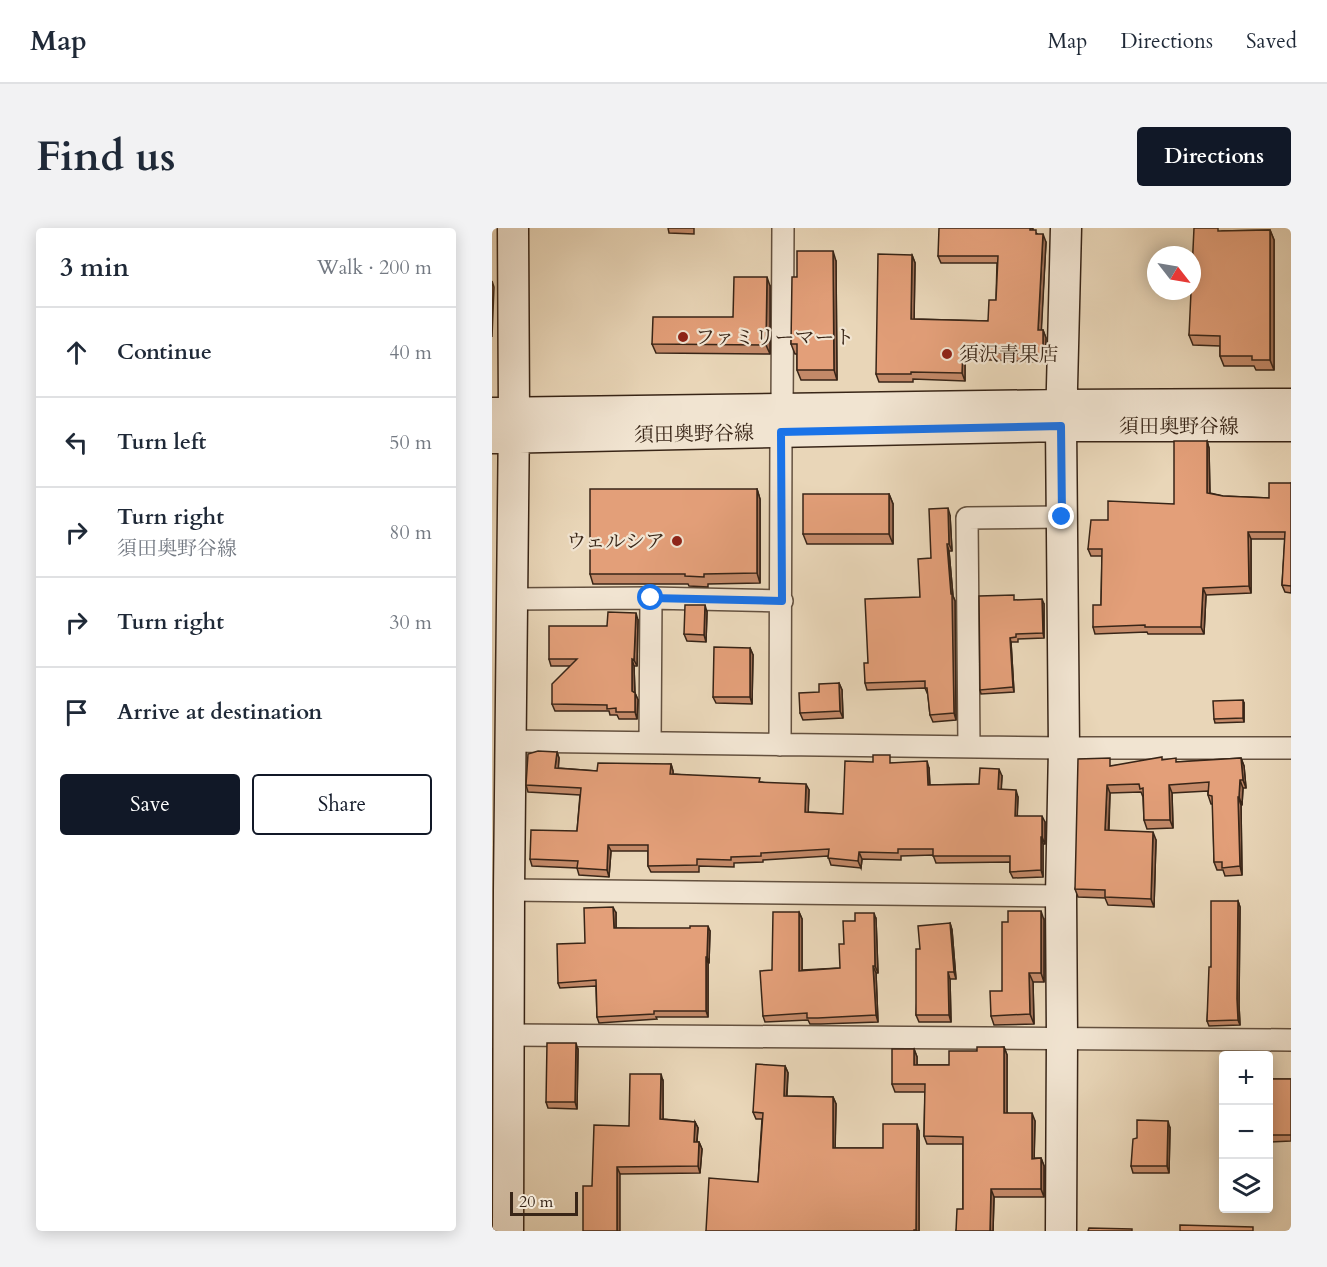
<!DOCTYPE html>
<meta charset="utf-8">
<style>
:root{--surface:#fff;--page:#f2f2f3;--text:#1f2937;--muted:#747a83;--line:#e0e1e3;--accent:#111827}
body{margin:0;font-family:Cardo,"Noto Serif JP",serif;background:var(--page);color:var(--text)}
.controls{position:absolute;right:18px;bottom:18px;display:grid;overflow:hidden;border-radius:6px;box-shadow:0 3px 15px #0003}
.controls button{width:54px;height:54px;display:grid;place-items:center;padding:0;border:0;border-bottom:2px solid var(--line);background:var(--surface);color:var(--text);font:30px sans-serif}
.compass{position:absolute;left:655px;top:18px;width:54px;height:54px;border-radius:50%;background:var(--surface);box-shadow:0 3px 15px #0003;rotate:121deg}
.scale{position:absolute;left:18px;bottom:15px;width:68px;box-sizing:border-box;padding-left:6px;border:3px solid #382517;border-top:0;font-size:16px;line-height:21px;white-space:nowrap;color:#382517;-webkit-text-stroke:4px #f1e4d1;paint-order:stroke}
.stop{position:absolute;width:18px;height:18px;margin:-14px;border:4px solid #1a73e8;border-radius:50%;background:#fff}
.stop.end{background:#1a73e8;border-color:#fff;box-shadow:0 2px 6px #0008}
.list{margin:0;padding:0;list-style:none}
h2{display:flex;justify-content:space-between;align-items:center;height:78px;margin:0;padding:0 24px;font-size:26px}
h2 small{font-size:20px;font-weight:400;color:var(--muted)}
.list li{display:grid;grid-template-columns:39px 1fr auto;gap:18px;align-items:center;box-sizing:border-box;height:90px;padding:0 24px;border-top:2px solid var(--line)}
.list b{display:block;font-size:22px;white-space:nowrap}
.list p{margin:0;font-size:20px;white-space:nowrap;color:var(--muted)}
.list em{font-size:20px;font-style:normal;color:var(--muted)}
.actions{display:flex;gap:12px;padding:18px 24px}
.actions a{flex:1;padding:14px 0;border:2px solid var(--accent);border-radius:6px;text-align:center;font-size:21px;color:var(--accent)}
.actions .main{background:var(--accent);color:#fff}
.icon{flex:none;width:33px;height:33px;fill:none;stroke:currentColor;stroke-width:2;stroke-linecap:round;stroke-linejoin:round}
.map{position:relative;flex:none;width:799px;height:1003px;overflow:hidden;border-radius:6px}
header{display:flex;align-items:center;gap:36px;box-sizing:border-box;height:84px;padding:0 30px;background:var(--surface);border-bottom:2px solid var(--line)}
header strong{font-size:28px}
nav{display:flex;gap:33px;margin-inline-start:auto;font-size:21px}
.intro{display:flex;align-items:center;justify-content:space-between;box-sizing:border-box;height:144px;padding:0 36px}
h1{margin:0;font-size:42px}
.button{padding:15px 27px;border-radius:6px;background:var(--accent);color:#fff;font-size:21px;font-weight:700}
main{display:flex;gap:36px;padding:0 36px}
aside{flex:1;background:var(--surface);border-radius:6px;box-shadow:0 3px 15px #0003}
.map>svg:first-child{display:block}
</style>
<header>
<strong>Map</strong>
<nav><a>Map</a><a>Directions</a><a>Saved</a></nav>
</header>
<div class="intro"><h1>Find us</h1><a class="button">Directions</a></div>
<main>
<aside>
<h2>3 min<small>Walk · 200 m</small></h2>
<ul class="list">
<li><svg class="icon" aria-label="ahead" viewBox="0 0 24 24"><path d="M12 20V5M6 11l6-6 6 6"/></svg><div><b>Continue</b></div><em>40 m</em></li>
<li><svg class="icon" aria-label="left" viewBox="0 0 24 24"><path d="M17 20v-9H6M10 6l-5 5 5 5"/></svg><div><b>Turn left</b></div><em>50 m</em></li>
<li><svg class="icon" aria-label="right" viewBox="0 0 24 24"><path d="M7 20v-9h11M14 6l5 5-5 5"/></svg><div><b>Turn right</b><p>須田奥野谷線</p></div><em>80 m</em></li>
<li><svg class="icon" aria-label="right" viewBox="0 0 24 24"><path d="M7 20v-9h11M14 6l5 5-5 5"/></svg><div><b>Turn right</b></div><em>30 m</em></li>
<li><svg class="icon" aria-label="arrive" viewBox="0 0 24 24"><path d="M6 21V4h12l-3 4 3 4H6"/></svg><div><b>Arrive at destination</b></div></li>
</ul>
<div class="actions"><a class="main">Save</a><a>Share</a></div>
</aside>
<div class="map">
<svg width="799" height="1003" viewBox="0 0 799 1003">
<rect width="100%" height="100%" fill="#e9d6b8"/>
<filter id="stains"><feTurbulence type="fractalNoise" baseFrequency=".00333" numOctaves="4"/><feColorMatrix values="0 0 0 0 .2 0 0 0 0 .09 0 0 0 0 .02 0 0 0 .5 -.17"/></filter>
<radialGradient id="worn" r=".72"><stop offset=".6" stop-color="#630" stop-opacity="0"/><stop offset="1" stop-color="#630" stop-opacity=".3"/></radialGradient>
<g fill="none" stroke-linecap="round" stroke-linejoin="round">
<defs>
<path id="street" d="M290,181L291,0
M19,371L159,370L290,373
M18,513L572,520H799
M158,515L159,370
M288,517L289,204
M477,519L475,290L570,289
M17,662L569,668
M17,807L799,812"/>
<path id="secondary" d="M0,185L570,177L799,176
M0,210L569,198H799
M16,1003L17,662L22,186L21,0
M569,1003L570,809L569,668L572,520L569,198L574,0"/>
</defs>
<use href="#street" stroke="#64513f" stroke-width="24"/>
<use href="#secondary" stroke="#382517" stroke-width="33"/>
<use href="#street" stroke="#f1e4d1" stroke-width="21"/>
<use href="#secondary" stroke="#f1e4d1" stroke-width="30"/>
</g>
<path fill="#c38968" stroke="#382517" stroke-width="1.5" d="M176,0H202V6L177,5Z
M541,0V2L554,14L549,102H551L554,110L553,134L473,131V153L421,151V154H387L384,146L420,27L423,35L422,91L496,93L504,72L505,35H449L446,28Z
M778,2L782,12V142H764L762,138H732L728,128V118L701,117L697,107L730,3Z
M344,33L345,152H309L305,142V126H303L299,116L305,49Z
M278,58V126L164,125L160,116L241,89Z
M715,213L717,220L718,265L731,268L777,270L799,255V365L793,364L790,357L793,311H759V365L714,367L712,406H656L655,404L603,406L601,399L609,377L610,328H599L596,321L616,292L682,276Z
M265,261L268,271V355L216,356V359L197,358L196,356H101L98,346Z
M397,266L401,276V316H315L311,306Z
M458,287L460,323H457L461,368L463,373L464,492L441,494L438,487L436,467L433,460L375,462L373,455L376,435L428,369L439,330Z
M524,372L552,376V410L526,411V414H519L522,464L489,466L488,462Z
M215,384L214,414L195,413L192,406Z
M146,392L145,438H142L143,465L146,472L145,491H127L125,487H118L117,483H63L60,476L78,438H59L57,431L115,398Z
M258,420L261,427L260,476L224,475L221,469Z
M347,455L350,462L351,490L311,492L308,485Z
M752,475V494L723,495L722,491Z
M65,524L67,530L66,540L105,543L179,536L181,543V546L269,554L317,562L316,584L351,586L400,535L437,540L438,557L487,556L510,548L509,561L526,569L525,588L553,594V616H551V649L521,650L518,644V634L444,635L441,627L409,628V632L370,631L369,640L339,637L336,628L271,632V634L242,635V639L207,638V644H159L156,638V623H119L117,649L87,647L85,640L40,638L38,631L85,603L88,567L36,564L34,557Z
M749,530L752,538L754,560H751L750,577H749L750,647L733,648L731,642H725L722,634L721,576H719L716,567V563L680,565L681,600L655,601L652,592L651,569L649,564L618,565L617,603L664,612L662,679L616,677L613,670L586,669L583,661L620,538L671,532L685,534Z
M746,673L748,679L747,777L748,797L717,798L715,793L719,739Z
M307,684L310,691V742L348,740L384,691L386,745H384L386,794L329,796H318L316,792L273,794L271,788L280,742Z
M124,685V700L218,703L217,735H216V789H164L165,791L107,795L105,789L104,758L68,760L66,755L93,715Z
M552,692V754H541L542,796L502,797L499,788L510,763Z
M458,695L460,702L464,751H458L459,794H427L424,787L428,721Z
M512,819L515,827V885L543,893L542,930H549L552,938V969H502L501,1003H464L471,981V916H435L432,908L433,864H403L400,856L422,821L425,829V837H457L485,823Z
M86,822L85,881L56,880L54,874Z
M293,838L296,845L295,868L341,869L344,876L343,920H391L427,903V1003H214L266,954L270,891H264L261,884Z
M777,851H799V913L777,914Z
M171,853V891L203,894L206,900L205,914H207L210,921L208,945L128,946L100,958L137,898Z
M678,900L677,945H641L639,938Z"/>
<path fill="#9f6f55" stroke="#382517" stroke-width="1.5" d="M778,2L782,12V142L778,132Z
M551,6L554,14L549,110L546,102Z
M341,23L344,33L345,152L342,142Z
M420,27L423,35L422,98L419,91Z
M275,49L278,58V126L274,117Z
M0,53L2,59L0,109Z
M551,102L554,110L553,134L551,127Z
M471,123L473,131V153L470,145Z
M715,213L717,220L718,272L715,265Z
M265,261L268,271V355L265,345Z
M397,266L401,276V316L397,306Z
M456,280L458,287L460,323L457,316Z
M756,304L759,311V365L757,358Z
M455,316L457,323L461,368L463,373L464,492L462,485L459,366Z
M711,360L714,367L712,406L709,399Z
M550,371L552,376V410L551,405Z
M213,377L215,384L214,414L212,407Z
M144,385L146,392L145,438L142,432Z
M518,410L519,414L522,464L521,459Z
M258,420L261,427L260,476L258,469Z
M140,431L142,438L143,470L140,463Z
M347,455L350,462L351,490L348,483Z
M143,465L146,472L145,491L143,484Z
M751,472L752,475V494L751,490Z
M65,524L67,530L66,547L63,540Z
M749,530L752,538L754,560L751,552Z
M435,533L437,540L438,563L436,557Z
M179,536L181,543V552L178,546Z
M507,541L510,548L509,567L506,561Z
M748,552L751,560L750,577L747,569Z
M314,556L317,562L316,591L313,584Z
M615,557L618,565L616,611L613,602Z
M677,557L680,565L681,600L678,592Z
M524,562L526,569L525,595L523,588Z
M746,569L749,577L750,647L748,638Z
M550,588L553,594V616L550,609Z
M661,604L664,612L662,679L659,671Z
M549,609L551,616V649L549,642Z
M116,617L119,623L117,649L115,642Z
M367,624L370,631L369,640L366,633Z
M746,673L748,679L747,777L748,797L746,792L745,771Z
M121,679L124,685V706L122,700Z
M549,683L552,692V754L549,745Z
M307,684L310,691V749L307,743Z
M382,685L384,691L386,745L383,738Z
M458,695L460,702L464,751L462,744Z
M216,698L218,703L217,735L215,729Z
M214,729L216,735V789L214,783Z
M381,738L384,745L386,794L384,787Z
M456,744L458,751L459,794L457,787Z
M537,745L541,754L542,796L538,786Z
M84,815L86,822L85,881L83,874Z
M512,819L515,827V893L512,885Z
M422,821L425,829V844L422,837Z
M293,838L296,845L294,875L292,868Z
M169,846L171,853V898L168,891Z
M341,869L344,876L343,927L341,920Z
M540,885L543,893L542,938L540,931Z
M676,893L678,900L677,945L675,938Z
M203,894L206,900L204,920L202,914Z
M425,896L427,903V1003H425L424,1002Z
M207,914L210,921L208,945L206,938Z
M549,930L552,938V969L549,961Z
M125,939L128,946V1003H125Z
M499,961L502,969L501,1003H498Z"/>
<path fill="#e39f79" stroke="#382517" stroke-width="1.5" d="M447,0H538V2H544V6H551L546,102H551V127L471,123L470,145L419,144V146H384L386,26L420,27L419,91L496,93L497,72H504L506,28H446Z
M702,0H726V3L778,2V132H760V128H728V108L697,107Z
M305,23H341L342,142H305V116H299L300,49H305Z
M242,49H275L274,117L160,116L161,89H241Z
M682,213H715V265L731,268L777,270V255H799V358L790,357L793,304H756L757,358L711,360L709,399H653V397L601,399V377H609L610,321H596L599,292H616V273L682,276Z
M98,261H265V345L212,346V349L193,348V346H98Z
M311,266H397V306H311Z
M456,280L457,316H455L459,366H460L462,485L438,487L435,460H433V453L373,455L372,435H376L373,371L428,369L426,331L439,330L437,281Z
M522,367V372L550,371L551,405L524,406V409L518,410L521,459L488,462L487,368Z
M193,377H213L212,407L192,406Z
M116,384L144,385L142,432L140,431V463L143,465V484H124V480L115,481V477L60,476V456L85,431H57V398H115Z
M222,419L258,420V469H221Z
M347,455L348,483L308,485L307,465L327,464V456Z
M751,472V490L722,491L721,473Z
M46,523L65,524L63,540L105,543L106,535L179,536L178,546L268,550L267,554L314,556L313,584L351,586L353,533L381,534V527H398V535L435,533L436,557L487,556L488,540L507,541L506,561L524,562L523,588H550V609H549V642L518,644V628H441V621H406V625L367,624L366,633L336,630L337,621L269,625V628L239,629V632L205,631V637L156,638V617H116L115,642L85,640L86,633L38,631L39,602L85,603L89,560L34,557L36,526Z
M670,529V532L684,530V534L749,530L751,552H748L747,569H746L748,638L730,640V634H722L720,568L716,567L717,554L677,557L678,592H652L651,560L648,561L647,556L615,557L613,602L661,604L659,671L613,669V662L583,661L586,531L618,530V538Z
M719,673H746L745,771L746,792L715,793L717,739H719Z
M121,679L122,700H198V698H216L215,729H214V783H162V786L105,789L104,752L66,755L65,716L93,715L92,680Z
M516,683H549V745H537L538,786L499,788L498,763H510V694H516Z
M281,684H307V743L348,740L347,716H352L351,693H363V685H382L383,738H381L384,787L326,790H315V785L271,788L268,743L280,742Z
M458,695L462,744H456L457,787H424V721H428L426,698Z
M55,815H84L83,874H54Z
M485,819H512V885H540V931L549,930V961H499L498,1003H464L465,981H471V909L432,908L433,856H400V821H422V837H457V823H485Z
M264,836L293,838L292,868L341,869V920H391V896H425L424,1002H422V1003H214L217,950L266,954L271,885L261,884Z
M138,846H169L168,891L203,894L202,914H207L206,938L125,939V1003H91V958H100L102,897L137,898Z
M777,851H799V907H777Z
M645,892L676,893L675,938H639L641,911L645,910Z
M688,997L761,999V1003H688Z
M597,1000L640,1001V1003H596Z"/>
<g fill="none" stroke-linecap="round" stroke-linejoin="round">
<path stroke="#1a73e8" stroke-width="8" d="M159,370L290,373L289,204L569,198L570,289"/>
</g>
<g fill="#8f2418" stroke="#f1e4d1" stroke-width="2">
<circle cx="191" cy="109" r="6"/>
<circle cx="455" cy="126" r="6"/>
<circle cx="185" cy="313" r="6"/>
</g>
<g text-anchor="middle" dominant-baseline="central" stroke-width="4.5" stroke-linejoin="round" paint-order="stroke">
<g font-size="20" fill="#382517" stroke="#f1e4d1" text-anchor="start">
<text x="203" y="109">ファミリーマート</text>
<text x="467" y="126">須沢青果店</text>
<text x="173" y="313" text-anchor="end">ウェルシア</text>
</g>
<g font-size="20" fill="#382517" stroke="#f1e4d1">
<text x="687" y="198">須田奥野谷線</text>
<text transform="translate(202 206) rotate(-1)">須田奥野谷線</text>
</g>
</g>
<rect width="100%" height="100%" filter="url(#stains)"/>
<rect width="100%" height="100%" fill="url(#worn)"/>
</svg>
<div class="controls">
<button>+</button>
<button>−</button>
<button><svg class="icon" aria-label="layers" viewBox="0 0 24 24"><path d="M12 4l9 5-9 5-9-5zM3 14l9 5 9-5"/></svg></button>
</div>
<svg class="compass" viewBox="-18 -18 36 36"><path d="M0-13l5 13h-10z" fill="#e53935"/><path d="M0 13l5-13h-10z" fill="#747a83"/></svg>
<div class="scale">20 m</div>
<div class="stop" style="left:159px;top:370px"></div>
<div class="stop end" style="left:570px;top:289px"></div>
</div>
</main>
